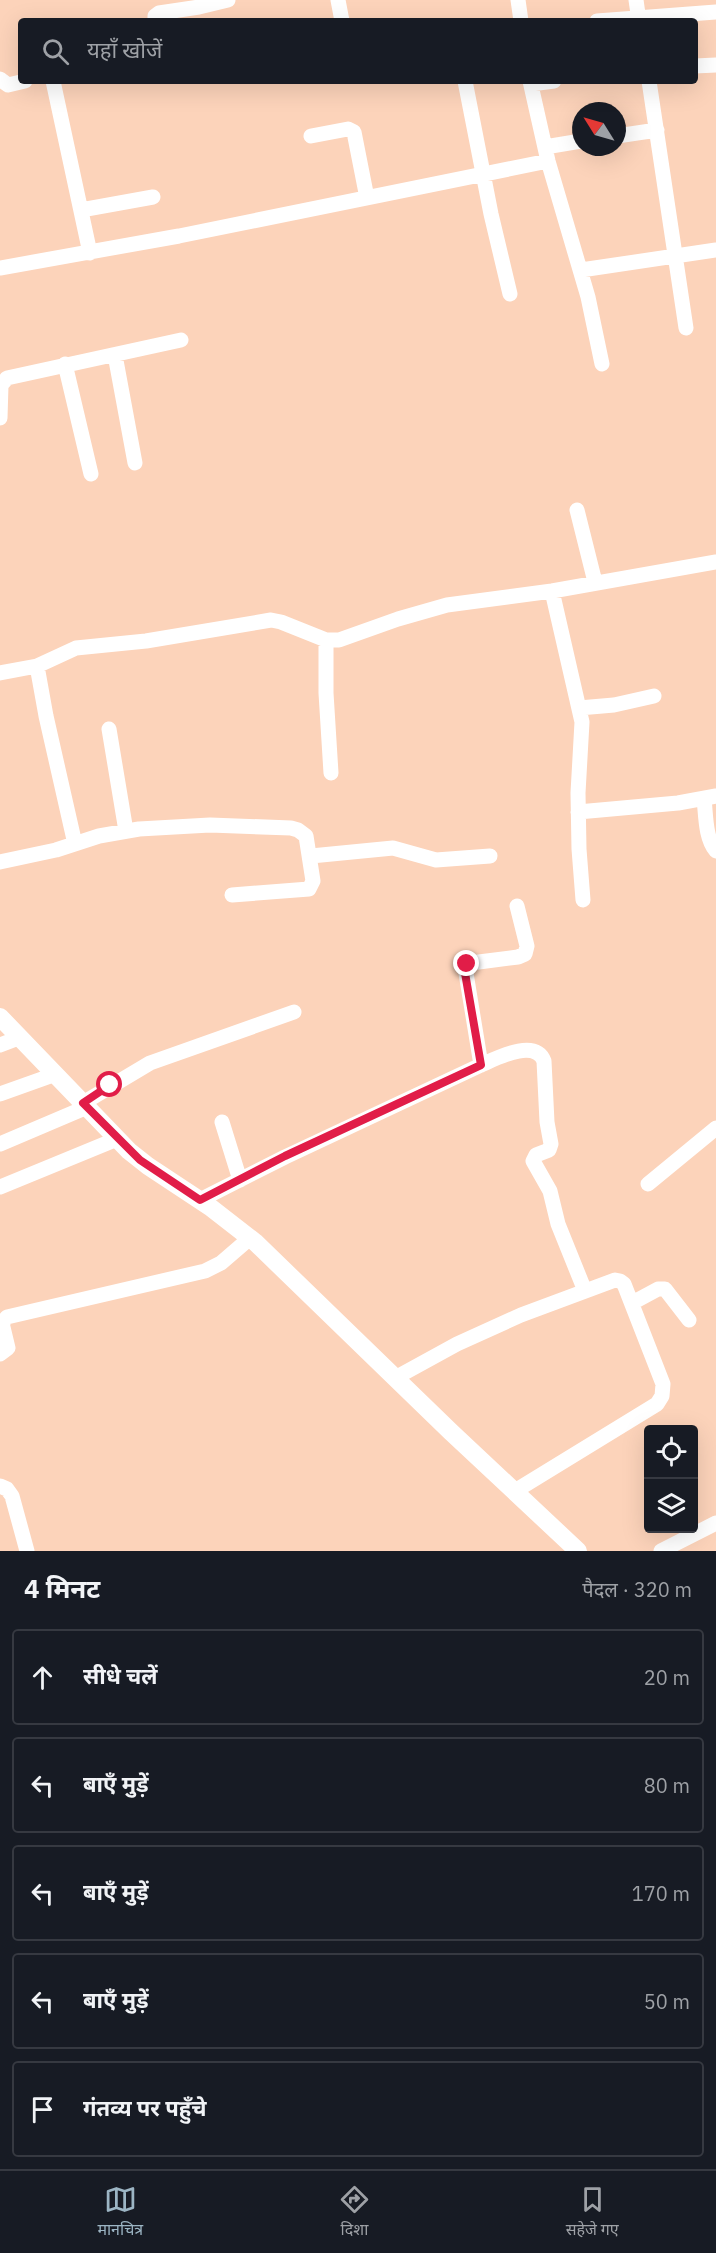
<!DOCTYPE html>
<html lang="hi">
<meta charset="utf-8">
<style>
:root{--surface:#171b24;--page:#242831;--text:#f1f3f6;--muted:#9ea1a6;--line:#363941;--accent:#9cb5c4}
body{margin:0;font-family:"IBM Plex Sans","Noto Sans Devanagari",sans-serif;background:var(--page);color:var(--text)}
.controls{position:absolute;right:18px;bottom:18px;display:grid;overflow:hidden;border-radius:6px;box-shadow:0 6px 24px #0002}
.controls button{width:54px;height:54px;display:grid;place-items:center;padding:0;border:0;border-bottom:2px solid var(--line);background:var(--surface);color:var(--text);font:30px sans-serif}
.compass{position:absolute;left:572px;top:102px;width:54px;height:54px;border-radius:50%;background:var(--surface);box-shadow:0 6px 24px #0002;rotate:307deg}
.stop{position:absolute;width:18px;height:18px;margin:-14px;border:4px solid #e11d48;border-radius:50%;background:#fff}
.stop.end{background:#e11d48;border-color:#fff;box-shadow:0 2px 6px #0008}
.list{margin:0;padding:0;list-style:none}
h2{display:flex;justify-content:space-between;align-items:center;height:78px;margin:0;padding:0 24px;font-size:26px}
h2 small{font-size:20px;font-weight:400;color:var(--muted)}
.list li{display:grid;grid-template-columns:39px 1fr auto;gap:18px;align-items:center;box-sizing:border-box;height:96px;margin:0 12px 12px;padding:0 12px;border:2px solid var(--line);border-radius:6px}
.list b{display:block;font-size:22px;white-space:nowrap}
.list em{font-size:20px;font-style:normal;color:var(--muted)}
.icon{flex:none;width:33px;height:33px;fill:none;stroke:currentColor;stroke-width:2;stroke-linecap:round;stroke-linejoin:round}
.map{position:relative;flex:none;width:716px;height:1551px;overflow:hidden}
.search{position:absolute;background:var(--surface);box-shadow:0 6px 24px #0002;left:18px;right:18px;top:18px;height:66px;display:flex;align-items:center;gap:15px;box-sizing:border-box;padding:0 21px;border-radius:6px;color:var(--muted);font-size:22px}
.sheet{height:618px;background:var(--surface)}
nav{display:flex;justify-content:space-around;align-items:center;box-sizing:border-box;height:84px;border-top:2px solid var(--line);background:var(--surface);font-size:16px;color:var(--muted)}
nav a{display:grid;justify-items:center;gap:3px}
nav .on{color:var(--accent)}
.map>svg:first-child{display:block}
</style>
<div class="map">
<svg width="716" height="1551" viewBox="0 0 716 1551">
<rect width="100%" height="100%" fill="#fcd3ba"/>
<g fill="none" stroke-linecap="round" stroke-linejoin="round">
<path stroke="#fff" stroke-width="15" d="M338,0L342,21
M518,0L521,21
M636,0L639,21
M155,21V16L159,13L199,7L228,0
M597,21L716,12
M695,66L716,65
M0,79L8,85L25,81
M53,81L90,253
M465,81L491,214L510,294
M530,81L548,161L588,297L602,364
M649,81L686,328
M531,84L554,81
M311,136L348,129L354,132L367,198
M617,136L657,130
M545,147L581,141
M81,210L153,197
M0,268L179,236L548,161
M581,270L716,250
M115,355L135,463
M65,364L91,474
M0,418L1,385L7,378L181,340
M577,510L595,582
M552,591L582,722L578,793L579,849L583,900
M326,640V693L331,773
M37,666L46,716L75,844
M0,673L37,666L76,648L146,641L271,620L281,622L326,640H339L398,619L447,605L552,591L716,562
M579,708L614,705L654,696
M109,729L126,831
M704,799C706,815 705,838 716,851
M578,812L678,803L716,796
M311,856L393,848L436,860L490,856
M0,862L56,850L99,836L139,829L210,825L291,828L298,830L306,836L313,881L309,889L232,895
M0,1045L21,1037
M481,1065L465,967L471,963L518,957L525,954L527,946L517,906
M0,1094L56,1074
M83,1103L150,1063L294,1012
M222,1122L240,1180
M0,1144L87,1107
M648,1184L716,1128
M0,1187L117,1139
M200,1200L285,1157L481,1065C497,1058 535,1038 544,1061L547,1122L551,1144L549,1150L536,1155L533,1161L550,1191L558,1224L585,1291
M632,1303L658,1289H665L689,1320
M0,1354L8,1348L2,1323L7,1317L205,1271L221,1263L250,1238
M395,1378L457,1344L521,1315L615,1280L620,1281L624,1284L663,1384L662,1396L657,1404L515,1491
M0,1486L7,1489L12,1496L27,1551
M661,1551L716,1523"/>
<path stroke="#fff" stroke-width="18" d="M0,1017L129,1151L148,1166L210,1207L255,1242L451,1432L578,1551"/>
</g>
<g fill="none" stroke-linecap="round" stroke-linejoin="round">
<path stroke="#e11d48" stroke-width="8" d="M110,1085L83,1103L140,1160L200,1200L285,1156L481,1065L465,973L467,964"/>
</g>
</svg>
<div class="controls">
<button><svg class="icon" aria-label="locate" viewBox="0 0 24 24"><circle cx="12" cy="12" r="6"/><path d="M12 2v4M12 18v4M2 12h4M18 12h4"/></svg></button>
<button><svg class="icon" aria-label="layers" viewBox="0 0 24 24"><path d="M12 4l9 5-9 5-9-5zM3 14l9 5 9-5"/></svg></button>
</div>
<svg class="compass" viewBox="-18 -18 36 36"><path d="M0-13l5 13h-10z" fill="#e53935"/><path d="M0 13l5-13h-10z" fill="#9ea1a6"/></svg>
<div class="stop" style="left:110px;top:1085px"></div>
<div class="stop end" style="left:467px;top:964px"></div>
<div class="search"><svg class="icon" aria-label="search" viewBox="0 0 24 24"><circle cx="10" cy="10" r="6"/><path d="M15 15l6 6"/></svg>यहाँ खोजें</div>
</div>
<section class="sheet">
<h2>4 मिनट<small>पैदल · 320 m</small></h2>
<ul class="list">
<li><svg class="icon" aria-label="ahead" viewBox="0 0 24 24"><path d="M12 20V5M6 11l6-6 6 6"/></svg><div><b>सीधे चलें</b></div><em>20 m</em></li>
<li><svg class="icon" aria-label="left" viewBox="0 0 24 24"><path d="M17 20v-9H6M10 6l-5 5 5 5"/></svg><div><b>बाएँ मुड़ें</b></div><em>80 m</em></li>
<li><svg class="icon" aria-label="left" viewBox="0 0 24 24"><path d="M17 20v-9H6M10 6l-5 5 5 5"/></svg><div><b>बाएँ मुड़ें</b></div><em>170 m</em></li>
<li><svg class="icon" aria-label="left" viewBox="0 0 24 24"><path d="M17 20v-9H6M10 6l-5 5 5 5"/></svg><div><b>बाएँ मुड़ें</b></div><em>50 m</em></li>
<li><svg class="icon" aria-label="arrive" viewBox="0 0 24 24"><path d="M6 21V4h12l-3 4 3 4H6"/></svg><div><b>गंतव्य पर पहुँचे</b></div></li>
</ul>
</section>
<nav>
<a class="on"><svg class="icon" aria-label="map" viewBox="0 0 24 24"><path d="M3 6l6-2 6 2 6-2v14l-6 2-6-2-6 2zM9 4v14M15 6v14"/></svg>मानचित्र</a>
<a><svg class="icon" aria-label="directions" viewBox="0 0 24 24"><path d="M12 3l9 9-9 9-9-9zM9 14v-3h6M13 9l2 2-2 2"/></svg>दिशा</a>
<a><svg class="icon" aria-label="saved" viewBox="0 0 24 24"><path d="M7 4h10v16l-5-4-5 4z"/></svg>सहेजे गए</a>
</nav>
